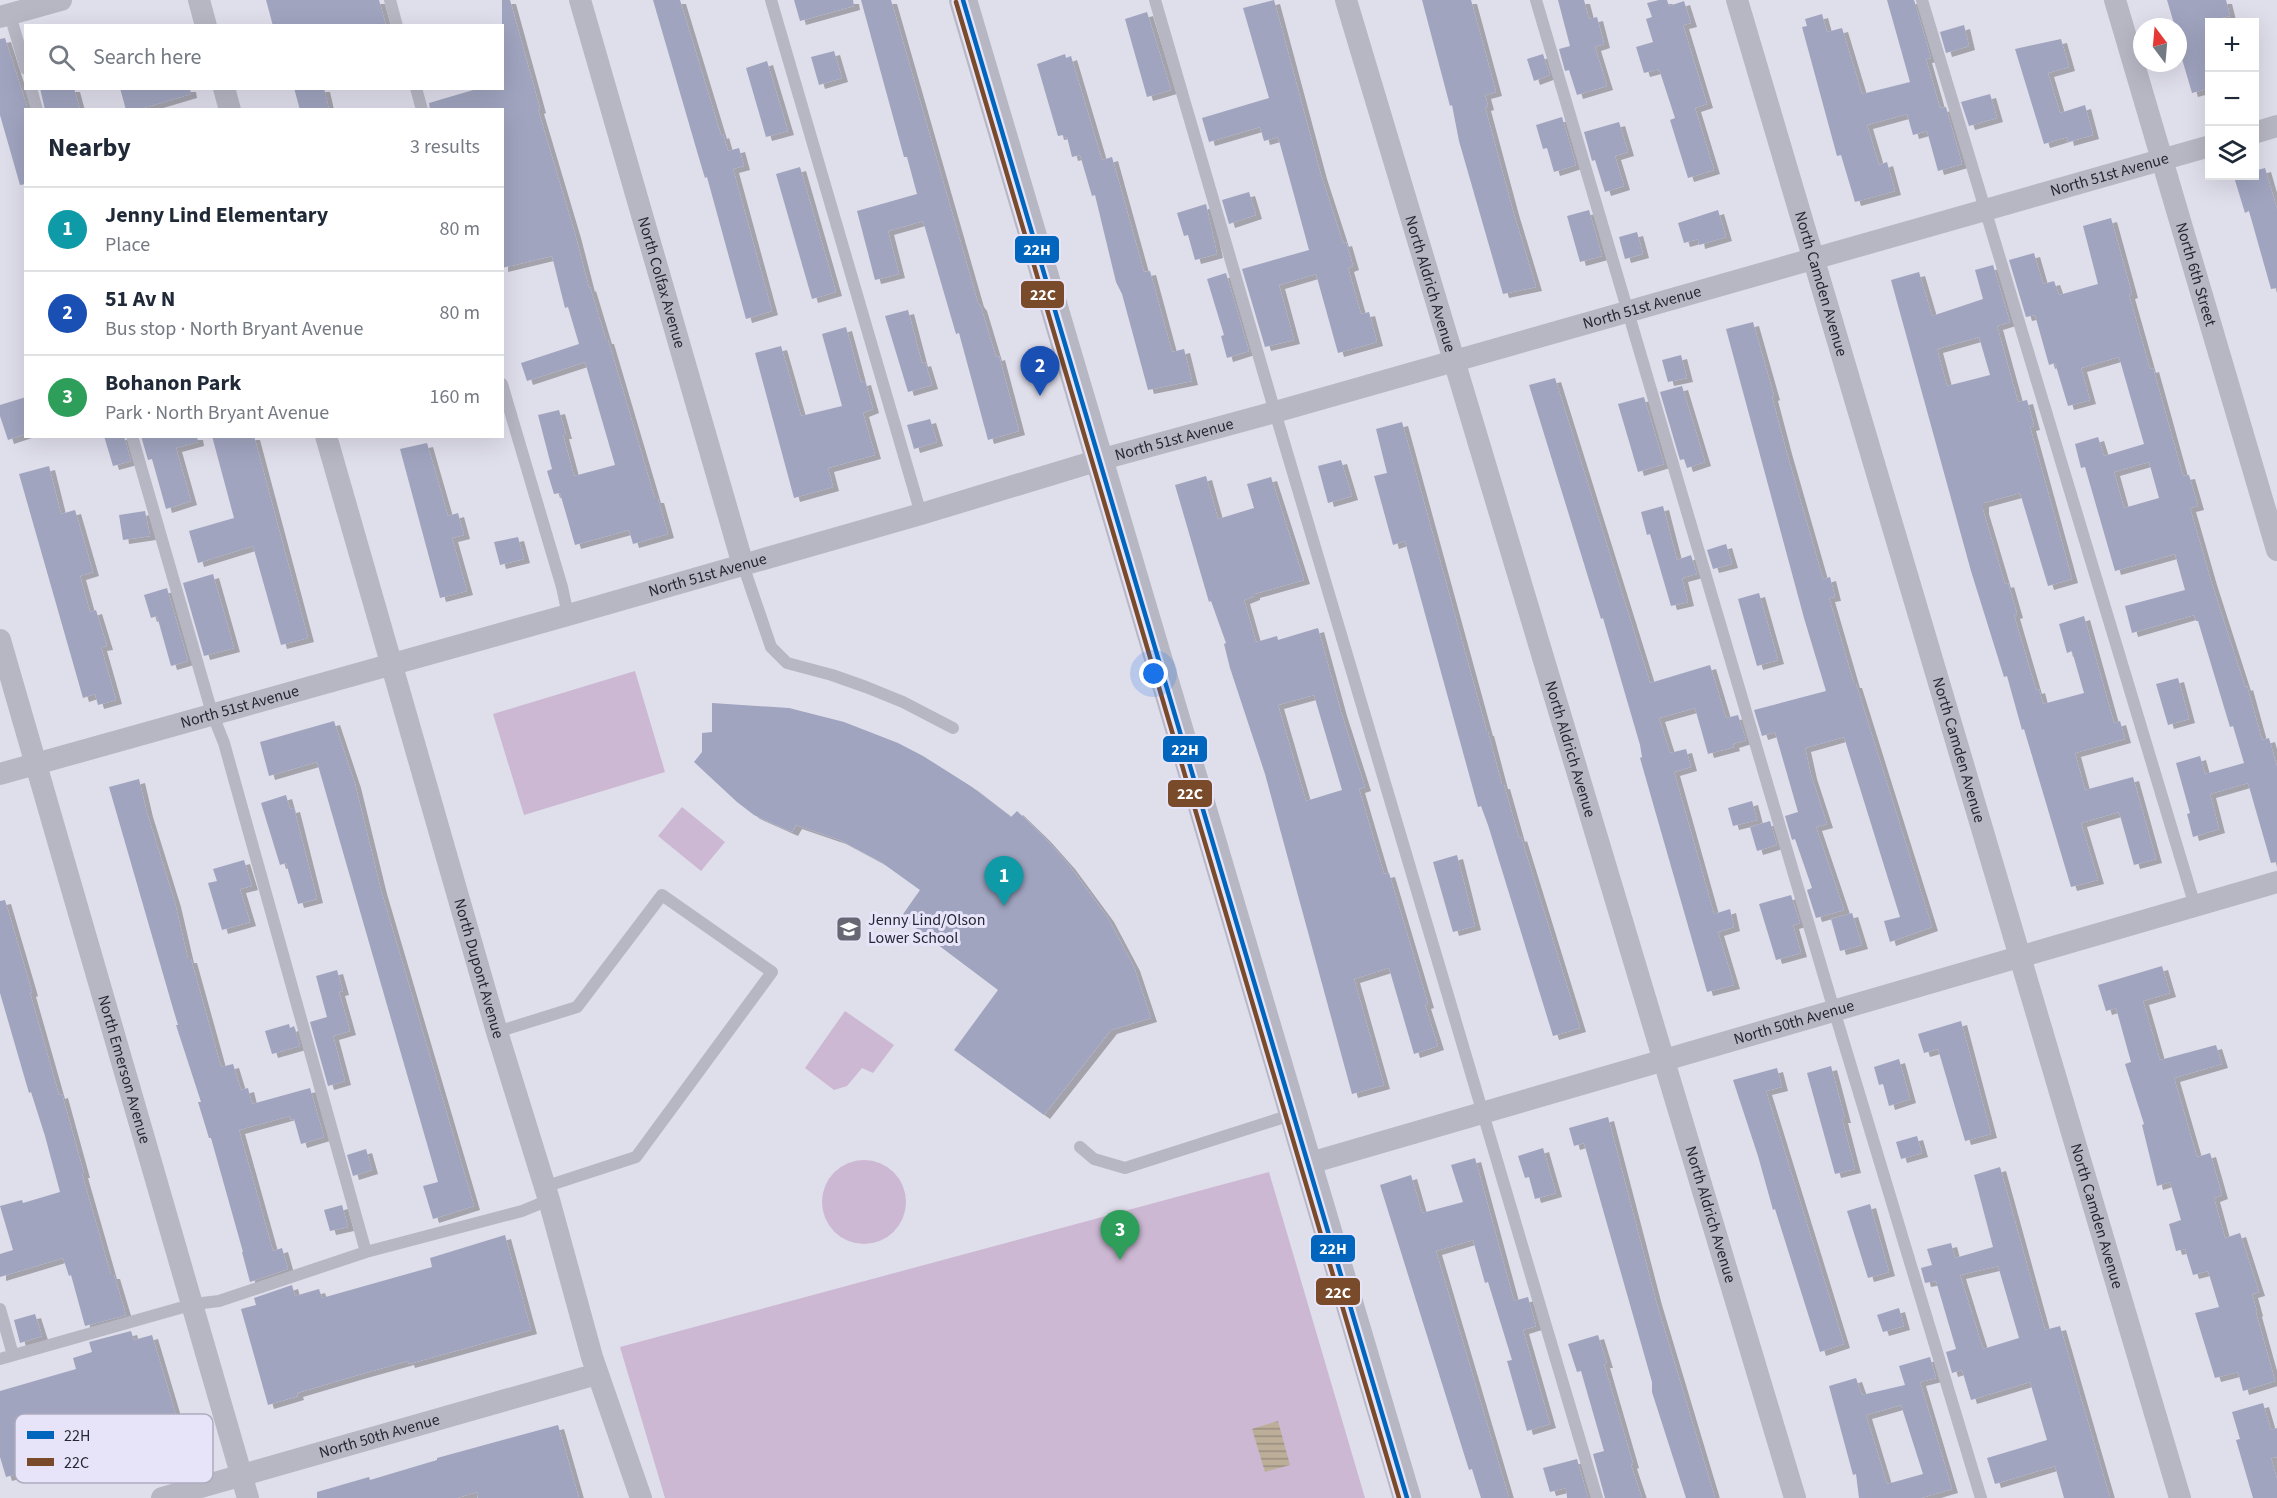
<!DOCTYPE html>
<meta charset="utf-8">
<style>
:root{--surface:#fff;--page:#f2f2f3;--text:#1f2937;--muted:#747a83;--line:#e0e1e3;--accent:#676774}
body{margin:0;font-family:"Source Sans 3",sans-serif;background:var(--page);color:var(--text)}
.controls{position:absolute;right:18px;top:18px;display:grid;overflow:hidden;border-radius:0px;box-shadow:0 6px 24px #0002}
.controls button{width:54px;height:54px;display:grid;place-items:center;padding:0;border:0;border-bottom:2px solid var(--line);background:var(--surface);color:var(--text);font:30px sans-serif}
.compass{position:absolute;left:2133px;top:18px;width:54px;height:54px;border-radius:50%;background:var(--surface);box-shadow:0 6px 24px #0002;rotate:344deg}
.you{position:absolute;left:1154px;top:674px;width:21px;height:21px;margin:-15px;border:4px solid #fff;border-radius:50%;background:#1a73e8;box-shadow:0 0 0 9px #1a73e833}
.badge{display:grid;place-items:center;width:39px;height:39px;border-radius:50%;background:var(--accent);color:#fff;font-size:20px;font-weight:700}
.pin{position:absolute;translate:-50% -50px;filter:drop-shadow(0 2px 3px #0008)}
.pin::after{content:'';position:absolute;top:32px;width:21px;height:18px;background:inherit;clip-path:polygon(0 0,100% 0,50% 100%)}
.list{margin:0;padding:0;list-style:none}
h2{display:flex;justify-content:space-between;align-items:center;height:78px;margin:0;padding:0 24px;font-size:26px}
h2 small{font-size:20px;font-weight:400;color:var(--muted)}
.list li{display:grid;grid-template-columns:39px 1fr auto;gap:18px;align-items:center;box-sizing:border-box;height:84px;padding:0 24px;border-top:2px solid var(--line)}
.list b{display:block;font-size:22px;white-space:nowrap}
.list p{margin:0;font-size:20px;white-space:nowrap;color:var(--muted)}
.list em{font-size:20px;font-style:normal;color:var(--muted)}
.icon{flex:none;width:33px;height:33px;fill:none;stroke:currentColor;stroke-width:2;stroke-linecap:round;stroke-linejoin:round}
.map{position:relative;flex:none;width:2277px;height:1498px;overflow:hidden}
.search{position:absolute;background:var(--surface);box-shadow:0 6px 24px #0002;left:24px;top:24px;width:480px;height:66px;display:flex;align-items:center;gap:15px;box-sizing:border-box;padding:0 21px;border-radius:0px;color:var(--muted);font-size:22px}
.panel{position:absolute;background:var(--surface);box-shadow:0 6px 24px #0002;left:24px;top:108px;width:480px;height:330px;border-radius:0px}
.map>svg:first-child{display:block}
</style>
<div class="map">
<svg width="2277" height="1498" viewBox="0 0 2277 1498">
<defs>
<pattern id="water-rules" width="6" height="5" patternUnits="userSpaceOnUse" patternTransform="scale(1.5)"><rect width="6" height="5" fill="#bdae9a"/><path d="M0 2.5h6" fill="none" stroke="#998e7e"/></pattern>
<filter id="shadow"><feDropShadow dx="6" dy="4" stdDeviation="0" flood-color="#0004"/></filter>
</defs>
<rect width="100%" height="100%" fill="#dfdeeb"/>
<path fill="#ccb8d3" d="M635,671L665,772L524,815L493,714Z
M682,807L725,842L701,871L658,836Z
M845,1011L894,1045L873,1073L862,1068L847,1086L834,1090L805,1068Z
M822 1202a42 42 0 1 1 84 0a42 42 0 1 1-84 0Z
M1269,1172L1365,1498H665L620,1347Z"/>
<path fill="url(#water-rules)" d="M1278,1421L1290,1465L1265,1472L1252,1429Z"/>
<path fill="#a0a4bf" fill-rule="evenodd" filter="url(#shadow)" d="M266,0H379L386,26H273Z
M502,0H510L540,109L538,110L575,234L589,288L590,287L606,340H608L655,499H658L668,534L633,544L629,530L575,545L560,493L554,494L547,471L552,469L538,415L559,410L566,435H563L574,476L615,465L585,362L527,381L521,363L579,344L568,307L565,308L552,256L502,268V110H430L429,103L480,88H502Z
M653,0H680L721,135L723,134L728,151L739,148L744,166L733,169L772,311L746,319L707,177L705,178L701,165Z
M794,0H853L854,6L800,21Z
M861,0H891L978,303L981,307L996,357L999,356L1019,431L988,440L959,333L956,334L923,221L888,231L899,274L875,280L857,211L917,194L907,157H904Z
M1274,0L1321,175L1343,243L1346,242L1353,266L1348,268L1361,314L1369,312L1377,342L1338,353L1316,274L1279,285L1294,340L1265,347L1242,269L1309,250L1291,184L1278,137L1264,141L1260,127L1209,142L1202,118L1269,98L1243,8Z
M1422,0H1471L1496,92L1485,95L1488,106L1485,107L1513,211L1536,287L1503,294L1459,141L1452,105L1450,106Z
M1558,0H1584L1589,19L1597,17L1604,44L1595,47L1607,86L1577,95L1569,70L1565,71L1559,49L1570,46Z
M1659,0H1667L1669,6L1684,1L1691,23L1683,25L1707,104L1695,108L1714,170L1688,178L1670,120L1675,118L1659,69L1644,73L1636,47L1653,42L1646,19L1652,17L1647,3Z
M1887,0H1914L1931,58L1926,59L1940,108L1946,107L1962,164L1938,171L1927,131L1913,135L1907,114L1867,125L1879,165L1887,162L1895,191L1855,202L1841,155L1837,156L1802,27L1807,26L1805,19L1822,14L1827,32L1842,28L1862,94L1910,82Z
M2167,0H2226L2230,16L2221,18L2222,22H2210V88L2192,93L2178,45V27H2175Z
M1147,12L1171,90L1147,97L1125,19Z
M1964,25L1969,46L1946,53L1940,32Z
M5,38L28,110H26V184L20,185L0,115V39Z
M2061,39L2069,67L2048,73L2060,113L2085,105L2093,135L2068,142L2067,137L2044,144L2015,49Z
M834,51L842,78L819,85L811,57Z
M1065,54L1066,58L1071,56L1102,160L1112,157L1144,272L1150,271L1172,352L1184,349L1192,381L1148,390L1122,294L1116,282L1095,195L1092,196L1080,155L1072,157L1067,137L1064,138L1063,135L1058,136L1037,64Z
M1543,54L1550,75L1534,81L1527,59Z
M767,61L788,131L766,137L746,68Z
M40,88H74L80,110H45Z
M120,88H190L191,94L137,110H126Z
M294,88H324L329,110H300Z
M1990,94L1997,118L1969,126L1961,102Z
M1562,117L1576,165L1554,172L1547,148L1543,149L1536,125Z
M1619,122L1628,152L1615,156L1624,186L1605,192L1595,160L1592,161L1584,132Z
M800,167L836,292L812,299L776,174Z
M2265,168L2277,209V288L2271,289L2249,211L2245,213L2234,177L2254,176V171Z
M1249,192L1256,215L1229,224L1222,200Z
M1206,204L1217,254L1195,260L1188,235L1184,236L1177,213Z
M1589,210L1602,256L1580,262L1567,216Z
M1718,210L1726,237L1699,245L1698,239L1684,243L1678,223Z
M2111,218L2132,294L2129,295L2150,369L2153,368L2183,476L2189,475L2198,506L2190,508L2211,581L2245,687L2247,686L2262,740L2269,738L2277,767V862L2271,863L2248,783L2210,794L2219,829L2193,837L2187,814L2190,813L2176,763L2200,756L2205,774L2244,763L2233,726L2230,727L2198,621H2196L2194,615L2132,633L2125,606L2185,590L2175,554L2115,571L2085,467L2081,468L2075,444L2098,437L2104,456L2144,444L2119,357L2081,368L2090,400L2068,406L2055,363L2049,365L2035,315L2026,317L2009,260L2034,253L2043,284L2054,281L2059,295L2098,284L2083,226ZM2149,462L2159,498L2124,508L2114,472Z
M1637,232L1643,254L1625,259L1619,237Z
M1993,265L2010,322L1997,326L2018,402L2027,400L2034,426L2030,427L2072,579L2048,586L2020,493L1983,503V510L2005,584L2008,583L2017,614L2014,615L2036,690L2039,689L2043,704L2084,693L2072,651L2067,653L2059,624L2084,616L2114,723L2120,721L2125,739L2075,753L2085,790L2133,777L2156,859L2134,865L2119,812L2081,823L2098,880L2071,887L2024,729L2022,730L2007,676L2004,677L1971,571L1891,280L1919,272L1932,316L1983,299L1975,270ZM1979,337L1990,375L1947,386L1937,349Z
M1226,273L1249,351L1227,358L1221,336L1224,335L1207,279Z
M908,310L922,363L925,362L932,385L908,392L885,316Z
M1753,322L1774,396L1772,397L1786,450L1823,579L1830,577L1835,597L1829,598L1854,684H1856L1932,927L1890,942L1884,921L1900,917L1844,737L1805,748L1811,775L1827,824L1816,827L1844,910L1816,918L1807,890L1812,888L1795,839L1792,840L1785,816L1798,812L1775,732L1762,736L1754,710L1826,691L1804,618L1726,329Z
M846,327L861,382L865,381L873,409L863,413L875,455L828,468L833,487L794,498L755,353L781,346L801,416L842,406L822,334Z
M1681,355L1687,378L1668,382L1662,360Z
M1555,378L1650,683L1710,665L1726,718L1738,715L1746,740L1733,744L1734,747L1708,754L1695,708L1659,718L1670,753L1686,749L1691,767L1674,772L1714,914L1730,909L1734,927L1718,932L1734,985L1707,992L1658,821L1640,758L1642,757L1640,745L1603,618L1601,619L1529,385Z
M1682,386L1705,462L1687,468L1684,459L1680,460L1660,392Z
M26,397V434L8,440L0,416V405Z
M1644,397L1664,464L1638,472L1618,404Z
M930,419L937,442L914,449L907,425Z
M1402,422L1487,732H1488L1502,785H1504L1519,838L1521,837L1580,1028L1553,1036L1488,825L1481,806L1478,807L1405,541L1393,545L1374,476L1387,473L1376,429Z
M104,436H124L131,461L113,466Z
M141,436H197L198,442L176,448L191,501L166,509L152,459L148,460Z
M212,436H254L308,638L281,645L253,546L198,563L189,531L234,518Z
M427,443L448,516L458,513L464,535L452,538L467,591L440,598L400,449Z
M1341,460L1352,496L1328,503L1318,466Z
M49,466L61,514L75,510L93,572L80,576L90,612L96,610L107,646L101,647L116,700L98,705L95,694L83,698L19,474Z
M1206,476L1218,519L1254,508L1247,484L1271,477L1304,580L1254,594V596L1244,600L1256,642L1277,636L1278,640L1318,628L1341,712L1365,787L1359,789L1384,874L1389,873L1428,1004L1425,1005L1438,1046L1414,1054L1389,968L1354,979L1384,1085L1352,1094L1265,774L1230,668L1224,644L1226,643L1211,601L1209,602L1175,485ZM1314,695L1342,790L1306,801L1278,705Z
M1663,506L1677,560L1691,555L1697,574L1682,578L1688,602L1671,606L1650,534L1647,535L1641,512Z
M145,511L150,536L123,540L119,515Z
M518,537L524,559L500,565L494,542Z
M1726,544L1732,564L1713,569L1707,550Z
M213,574L234,648L204,656L183,583Z
M167,588L188,661L171,666L157,616L151,618L144,595Z
M1759,593L1778,660L1757,666L1738,599Z
M2178,678L2189,719L2168,725L2156,684Z
M712,703L789,708L844,722L898,743L923,756L972,787L1011,817L1017,811L1044,837L1069,865L1108,918L1134,967L1151,1018L1111,1030L1044,1115L954,1050L998,990L901,917L920,890L881,862L840,840L796,825L792,832L754,815L737,802L694,762L702,752V733L712,732Z
M334,721L355,784L381,890L474,1206L433,1219L423,1186L438,1182L317,762L269,776L260,742Z
M139,779L147,813L175,903L188,959H191L221,1067L233,1064L241,1090L248,1088L252,1104L310,1088L324,1137L301,1144L294,1119L291,1120L290,1116L239,1130L273,1251L282,1248L288,1269L250,1282L242,1252H243L211,1138H209L198,1102H201L176,1025H178L174,1012L109,787Z
M286,795L290,809L294,808L317,899L298,904L286,863L280,865L261,803Z
M1752,801L1757,820L1733,826L1728,808Z
M1770,821L1777,845L1757,851L1750,827Z
M1457,855L1475,926L1453,932L1433,862Z
M244,860L252,886L240,889L250,922L222,930L208,883L217,881L213,869Z
M1791,895L1800,923L1793,925L1801,953L1776,960L1759,904Z
M5,900L32,992L30,993L59,1095L62,1094L84,1174H82L111,1275H114L126,1315L85,1326L71,1275L69,1276L63,1258L0,1277V1254L13,1250L0,1206L22,1200L23,1203L60,1192L45,1136L31,1092L29,1093L0,993V901Z
M1852,913L1862,945L1840,951L1831,919Z
M2162,966L2170,993L2143,1001L2160,1060L2216,1045L2222,1064L2174,1078L2197,1157L2210,1153L2222,1195L2214,1198L2225,1238L2240,1233L2259,1292L2252,1294L2257,1312L2256,1313L2275,1381L2243,1391L2238,1372L2215,1378L2195,1313L2219,1307L2208,1271L2193,1275L2185,1249L2176,1251L2169,1224L2181,1220L2170,1182L2157,1186L2142,1125L2144,1124L2125,1064L2131,1062L2116,1008L2106,1011L2098,985Z
M337,970L343,991L339,992L350,1031L333,1036L345,1081L328,1086L310,1022L327,1017L316,976Z
M1961,1021L1991,1134L1965,1141L1938,1049L1924,1053L1918,1034Z
M289,1024L290,1028L294,1026L300,1046L272,1054L265,1031Z
M1899,1059L1910,1099L1889,1106L1883,1084L1879,1085L1874,1067Z
M1831,1066L1845,1119H1842L1855,1169L1835,1174L1807,1073Z
M1777,1068L1782,1087L1766,1091L1844,1344L1820,1352L1775,1209L1773,1210L1758,1156L1733,1080Z
M1608,1117L1656,1301L1715,1498H1686L1652,1392V1382L1584,1143L1574,1146L1569,1128Z
M1917,1136L1922,1153L1901,1159L1896,1142Z
M1543,1148L1556,1193L1535,1199L1529,1177L1525,1178L1518,1156Z
M366,1149L372,1170L353,1176L347,1155Z
M1475,1158L1514,1301L1528,1297L1536,1326L1523,1330L1550,1424L1527,1431L1507,1361L1512,1360L1488,1282L1485,1283L1473,1240L1436,1251L1509,1498H1481L1472,1469L1469,1470L1380,1185L1411,1175L1422,1213L1463,1202L1451,1165Z
M2000,1167L2045,1330L2060,1326L2110,1498H2064L2055,1466L1995,1484L1987,1458L2047,1440L2030,1382L1971,1400L1962,1370L1952,1373L1946,1352L1956,1349L1936,1281L1925,1283L1921,1268L1932,1265L1927,1249L1951,1243L1955,1258L1993,1247L1974,1175ZM1998,1266L2019,1338L1983,1349L1960,1275Z
M1870,1204L1889,1272L1868,1278L1847,1211Z
M342,1205L348,1227L330,1231L324,1210Z
M505,1235L531,1330L409,1364L408,1361L358,1375L297,1393L298,1396L268,1405L241,1309L256,1305L254,1298L292,1285L295,1296L319,1289L322,1298L432,1267L430,1258Z
M1899,1308L1904,1326L1883,1332L1877,1315Z
M35,1314L42,1336L20,1343L14,1320Z
M131,1331L134,1340L152,1335L180,1429L132,1442V1444L6,1477L0,1457V1391L76,1369L73,1358L92,1352L89,1342Z
M1598,1335L1607,1364H1604L1633,1464L1631,1465L1642,1498H1605L1593,1454L1604,1451L1581,1371L1577,1372L1568,1344Z
M1930,1357L1936,1378L1920,1382L1952,1489L1921,1498H1859L1856,1474L1853,1475L1829,1386L1856,1378L1862,1395L1905,1385L1899,1366ZM1901,1405L1923,1474L1887,1484L1866,1415Z
M2263,1403L2271,1430L2277,1428V1457L2271,1458L2277,1479V1498H2253L2236,1440L2240,1439L2232,1412Z
M558,1425L579,1498H478L477,1492L457,1498H317V1492L369,1477L370,1480L437,1460V1458Z
M1577,1459L1588,1498H1567L1566,1488L1550,1492L1543,1468Z"/>
<g fill="none" stroke-linecap="round" stroke-linejoin="round">
<path stroke="#b7b7c4" stroke-width="12" d="M390,0L397,26
M771,0L921,514
M1155,0L1275,412L1597,1498
M1536,0L1834,1010L1981,1498
M1922,0L2195,906
M10,15L26,69
M31,88L37,110
M416,88L422,110
M502,384L562,587L568,615
M132,436L212,713L224,743L366,1252
M743,565L771,647L787,663L832,675L866,687L903,702L953,728
M497,1032L577,1007L662,895L772,972L636,1157L544,1187
M1080,1147L1094,1159L1125,1168L1294,1114
M0,1309L13,1355
M0,1359L194,1304L219,1301L366,1252L522,1211L549,1200"/>
<g stroke="#b7b7c4" stroke-width="22">
<path d="M199,0L206,26"/>
<path id="s1" d="M580,0L743,565"/>
<path id="s2" d="M1346,0C1493,500 1647,998 1795,1498"/>
<path id="s3" d="M1737,0L2180,1498"/>
<path id="s4" d="M2115,0L2277,550"/>
<path d="M0,17L61,0"/>
<path d="M224,88L230,110"/>
<path d="M2254,133L2277,126"/>
<path id="s5" d="M326,436L497,1032L549,1200L592,1357L641,1498"/>
<path id="s6" d="M0,640L248,1498"/>
<path id="s7" d="M0,774L568,615L921,514L1099,460L1275,412L2210,146"/>
<path id="s8" d="M1310,1163L2277,882"/>
<path id="s9" d="M162,1498L597,1374"/>
</g>
<path stroke="#b7b7c4" stroke-width="28" d="M963,0C1110,500 1262,998 1407,1498"/>
<defs>
<path id="bus-1" d="M963,0L1407,1498"/>
<path id="bus-2" d="M956,2L1399,1498"/>
</defs>
<use href="#bus-1" stroke="#e7e4f9" stroke-width="9"/>
<use href="#bus-2" stroke="#e7e4f9" stroke-width="9"/>
<use href="#bus-1" stroke="#0065bd" stroke-width="4.5"/>
<use href="#bus-2" stroke="#7a4b2a" stroke-width="4.5"/>
</g>
<defs>
<symbol id="school-square" viewBox="-11 -11 22 22"><rect x="-9" y="-9" width="18" height="18" rx="4" fill="#676774" stroke="#e7e4f9"/><path d="M0-5L7-2L0 1L-7-2ZM-4 1L0 2.5L4 1V4Q0 6-4 4Z" fill="#fff"/></symbol>
</defs>
<g fill-rule="evenodd">
<use href="#school-square" x="834" y="914" width="30" height="30"/>
</g>
<g text-anchor="middle" dominant-baseline="central" stroke-width="6" stroke-linejoin="round" paint-order="stroke">
<g font-size="16" fill="#262734" stroke="#e7e4f9">
<text stroke="none"><textPath href="#s7" startOffset="2193">North 51st Avenue</textPath></text>
<text stroke="none"><textPath href="#s4" startOffset="286">North 6th Street</textPath></text>
<text stroke="none"><textPath href="#s1" startOffset="294">North Colfax Avenue</textPath></text>
<text stroke="none"><textPath href="#s3" startOffset="296">North Camden Avenue</textPath></text>
<text stroke="none"><textPath href="#s2" startOffset="296">North Aldrich Avenue</textPath></text>
<text stroke="none"><textPath href="#s7" startOffset="1707">North 51st Avenue</textPath></text>
<text stroke="none"><textPath href="#s7" startOffset="1221">North 51st Avenue</textPath></text>
<text stroke="none"><textPath href="#s7" startOffset="735">North 51st Avenue</textPath></text>
<text stroke="none"><textPath href="#s7" startOffset="249">North 51st Avenue</textPath></text>
<text stroke="none"><textPath href="#s2" startOffset="782">North Aldrich Avenue</textPath></text>
<text stroke="none"><textPath href="#s3" startOffset="782">North Camden Avenue</textPath></text>
<text stroke="none"><textPath href="#s5" startOffset="554">North Dupont Avenue</textPath></text>
<text stroke="none"><textPath href="#s8" startOffset="504">North 50th Avenue</textPath></text>
<text stroke="none"><textPath href="#s6" startOffset="447">North Emerson Avenue</textPath></text>
<text stroke="none"><textPath href="#s2" startOffset="1268">North Aldrich Avenue</textPath></text>
<text stroke="none"><textPath href="#s3" startOffset="1268">North Camden Avenue</textPath></text>
<text stroke="none"><textPath href="#s9" startOffset="226">North 50th Avenue</textPath></text>
</g>
<g font-size="16" fill="#262734" stroke="#e7e4f9" text-anchor="start">
<text x="868" y="920">Jenny Lind/Olson<tspan x="868" dy="18">Lower School</tspan></text>
</g>
</g>
<rect x="15" y="1414" width="198" height="69" rx="9" fill="#e7e4f9" stroke="#adabbe" stroke-width="1.5"/>
<rect x="27" y="1431" width="27" height="8" fill="#0065bd"/>
<rect x="27" y="1458" width="27" height="8" fill="#7a4b2a"/>
<g font-size="16" fill="#262734">
<text x="64" y="1441">22H</text>
<text x="64" y="1468">22C</text>
</g>
<g stroke="#e7e4f9" stroke-width="2">
<rect x="1014" y="235" width="46" height="29" rx="6" fill="#0065bd"/>
<rect x="1020" y="280" width="45" height="29" rx="6" fill="#7a4b2a"/>
<rect x="1162" y="735" width="46" height="28" rx="6" fill="#0065bd"/>
<rect x="1167" y="779" width="46" height="29" rx="6" fill="#7a4b2a"/>
<rect x="1310" y="1234" width="46" height="29" rx="6" fill="#0065bd"/>
<rect x="1315" y="1277" width="46" height="29" rx="6" fill="#7a4b2a"/>
</g>
<g font-size="16" text-anchor="middle" font-weight="bold" fill="#fff">
<text x="1037" y="255">22H</text>
<text x="1043" y="300">22C</text>
<text x="1185" y="755">22H</text>
<text x="1190" y="799">22C</text>
<text x="1333" y="1254">22H</text>
<text x="1338" y="1298">22C</text>
</g>
</svg>
<div class="controls">
<button>+</button>
<button>−</button>
<button><svg class="icon" aria-label="layers" viewBox="0 0 24 24"><path d="M12 4l9 5-9 5-9-5zM3 14l9 5 9-5"/></svg></button>
</div>
<svg class="compass" viewBox="-18 -18 36 36"><path d="M0-13l5 13h-10z" fill="#e53935"/><path d="M0 13l5-13h-10z" fill="#747a83"/></svg>
<div class="you"></div>
<div class="pin badge" style="left:1004px;top:906px;background:#0f9aa8">1</div>
<div class="pin badge" style="left:1040px;top:396px;background:#1a4fb4">2</div>
<div class="pin badge" style="left:1120px;top:1260px;background:#2e9e5b">3</div>
<div class="search"><svg class="icon" aria-label="search" viewBox="0 0 24 24"><circle cx="10" cy="10" r="6"/><path d="M15 15l6 6"/></svg>Search here</div>
<section class="panel">
<h2>Nearby<small>3 results</small></h2>
<ul class="list">
<li><span class="badge" style="background:#0f9aa8">1</span><div><b>Jenny Lind Elementary</b><p>Place</p></div><em>80 m</em></li>
<li><span class="badge" style="background:#1a4fb4">2</span><div><b>51 Av N</b><p>Bus stop · North Bryant Avenue</p></div><em>80 m</em></li>
<li><span class="badge" style="background:#2e9e5b">3</span><div><b>Bohanon Park</b><p>Park · North Bryant Avenue</p></div><em>160 m</em></li>
</ul>
</section>
</div>
